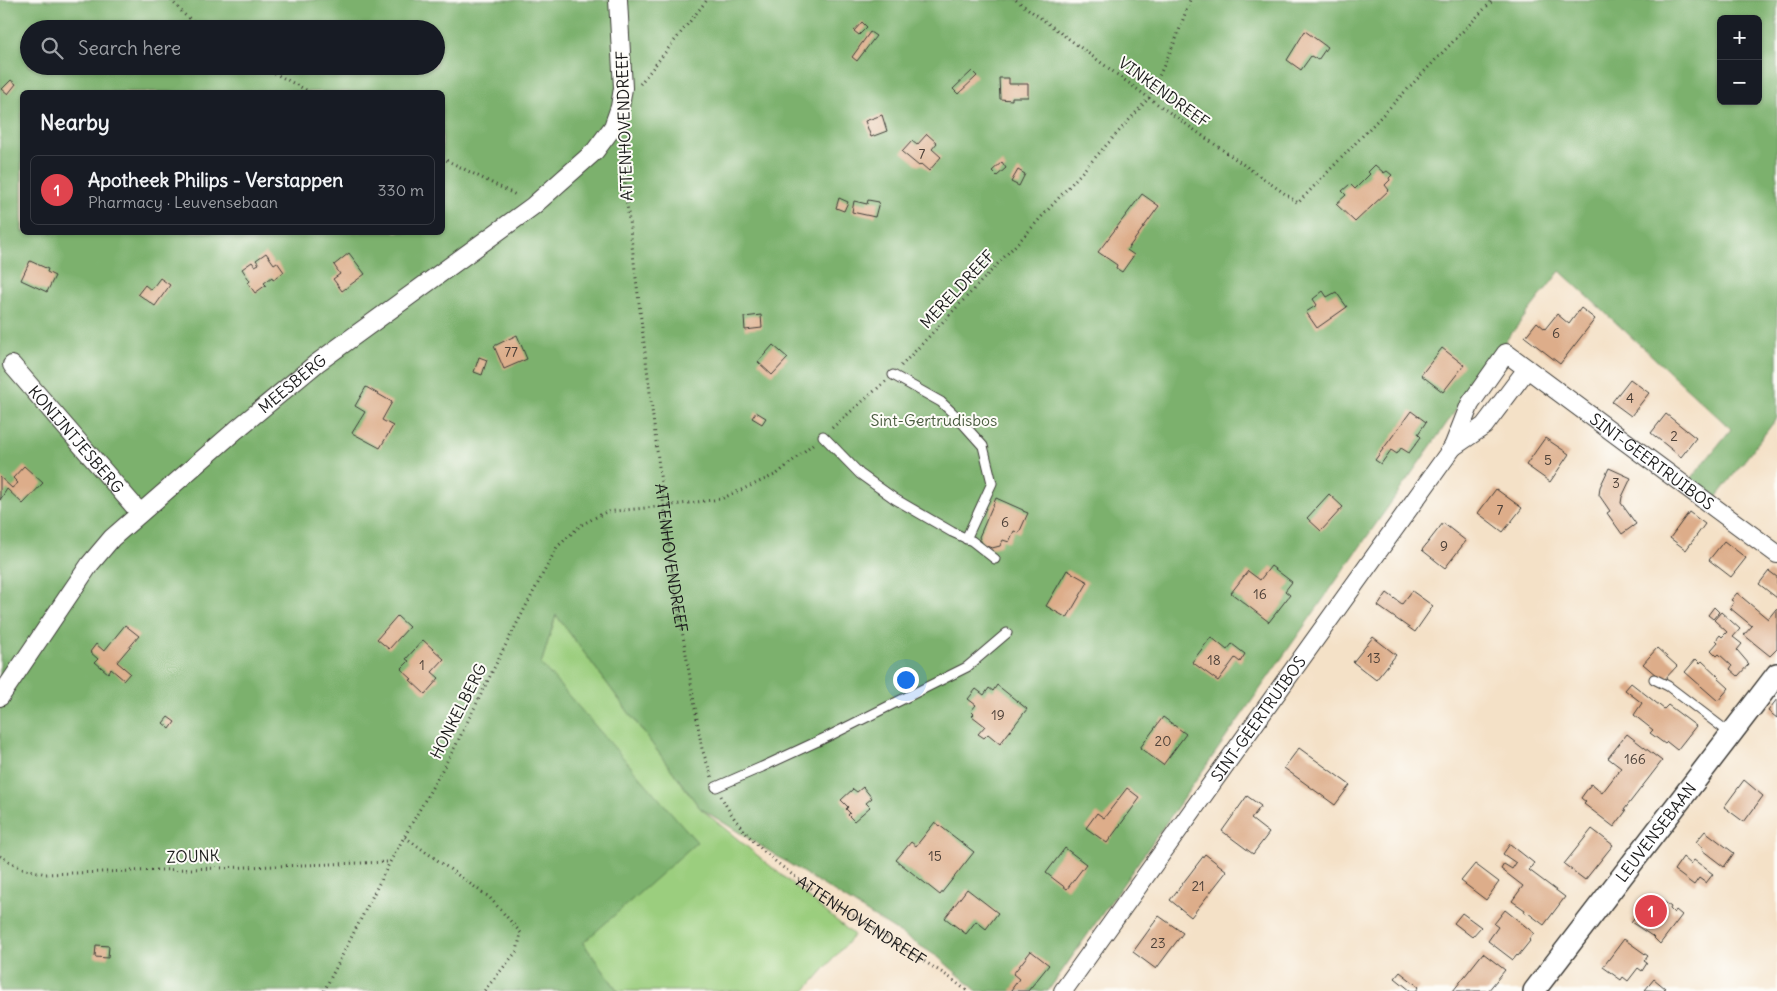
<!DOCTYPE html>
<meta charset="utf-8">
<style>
:root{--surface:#171b24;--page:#20242c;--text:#f1f3f6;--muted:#9ea1a6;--line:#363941;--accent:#2563eb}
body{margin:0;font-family:Delius,sans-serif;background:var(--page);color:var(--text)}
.controls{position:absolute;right:15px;top:15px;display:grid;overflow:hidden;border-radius:8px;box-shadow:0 1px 4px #0004}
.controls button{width:45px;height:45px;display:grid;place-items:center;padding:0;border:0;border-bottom:1px solid var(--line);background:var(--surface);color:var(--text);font:25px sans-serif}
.you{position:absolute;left:905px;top:679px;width:18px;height:18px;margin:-12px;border:4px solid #fff;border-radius:50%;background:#1a73e8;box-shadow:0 0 0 8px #1a73e833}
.badge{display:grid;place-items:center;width:32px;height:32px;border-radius:50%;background:var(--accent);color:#fff;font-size:16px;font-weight:700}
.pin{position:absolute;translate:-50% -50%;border:2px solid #fff;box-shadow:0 1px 5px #0006}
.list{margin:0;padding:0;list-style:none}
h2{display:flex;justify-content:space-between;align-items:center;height:65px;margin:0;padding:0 20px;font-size:21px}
h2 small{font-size:16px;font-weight:400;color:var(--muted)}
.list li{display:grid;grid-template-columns:32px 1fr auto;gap:15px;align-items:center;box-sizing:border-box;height:70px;margin:0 10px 10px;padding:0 10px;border:1px solid var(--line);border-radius:8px}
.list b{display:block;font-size:19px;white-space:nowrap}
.list p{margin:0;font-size:16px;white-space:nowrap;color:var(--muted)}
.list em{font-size:16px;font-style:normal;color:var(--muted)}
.icon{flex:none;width:28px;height:28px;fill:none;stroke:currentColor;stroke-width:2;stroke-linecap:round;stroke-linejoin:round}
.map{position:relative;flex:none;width:1777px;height:991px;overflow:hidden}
.search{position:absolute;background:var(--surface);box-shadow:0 1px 4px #0004;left:20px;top:20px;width:425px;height:55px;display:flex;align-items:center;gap:12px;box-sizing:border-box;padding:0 18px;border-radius:28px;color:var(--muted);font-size:19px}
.panel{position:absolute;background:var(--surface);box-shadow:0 1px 4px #0004;left:20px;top:90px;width:425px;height:145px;border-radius:8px}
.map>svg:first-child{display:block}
</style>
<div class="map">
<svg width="1777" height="991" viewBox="0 0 1777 991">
<rect width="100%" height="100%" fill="#fdfcf7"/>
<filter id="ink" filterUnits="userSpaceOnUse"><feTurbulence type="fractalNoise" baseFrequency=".02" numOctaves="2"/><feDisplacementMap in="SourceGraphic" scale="10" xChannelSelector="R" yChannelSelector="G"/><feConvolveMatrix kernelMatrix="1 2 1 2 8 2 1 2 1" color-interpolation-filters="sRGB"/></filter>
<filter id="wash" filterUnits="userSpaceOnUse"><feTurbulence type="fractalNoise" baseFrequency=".0096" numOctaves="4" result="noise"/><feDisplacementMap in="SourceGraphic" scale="20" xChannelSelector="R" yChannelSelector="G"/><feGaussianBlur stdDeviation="1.12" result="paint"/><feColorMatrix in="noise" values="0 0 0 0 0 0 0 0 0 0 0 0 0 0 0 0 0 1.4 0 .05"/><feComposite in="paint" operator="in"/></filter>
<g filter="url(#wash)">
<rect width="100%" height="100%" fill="#f4e1c7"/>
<path fill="#9bce7e" stroke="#5c754d" d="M556,615L700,808L854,935L805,991H618L583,943L541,664Z"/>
<path fill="#7cb16d" stroke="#4c6644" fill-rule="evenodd" d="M0,0H1777V418L1715,499L1690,480L1731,429L1560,271L1494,356L1048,991H977L938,957L700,808L556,615L541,664L697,842L583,943L618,991H0ZM1721,19H1758V101H1721ZM29,29H436V66H29ZM22,92H442V232H22Z"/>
<g id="blocks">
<path fill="#ddad8a" d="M862,22L867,27L859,35L854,31Z
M1305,31L1327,47L1318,60L1311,56L1301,70L1287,60Z
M870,32L876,36L857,61L852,57Z
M972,71L977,76L958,94L953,89Z
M999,78H1009V84H1028V97H1012V100L1000,99Z
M11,80L16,84L8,94L2,89Z
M882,115L887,131L871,137L865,121Z
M927,134L937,143L932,149L941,157L929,171L921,164L919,166L902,152L912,141L917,145Z
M1002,162L1006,168L997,176L992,171Z
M1375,165L1384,173L1387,171L1392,175L1389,178L1390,180L1385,185L1389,190L1355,222L1336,204L1346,195L1342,191L1350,184L1355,189L1370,174L1368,172Z
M1018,170L1025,174L1019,186L1011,182Z
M1142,194L1159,206L1127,250L1134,255L1122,272L1116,268L1117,265L1098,252Z
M839,198L848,202L844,211L836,208Z
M868,200L879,202L875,217L852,212L854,201L867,204Z
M266,253L274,264L277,262L284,272L273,280L272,277L264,283L266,285L255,293L248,283L250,281L242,269L252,262L255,266L259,264L256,260Z
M349,253L365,274L342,291L333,279L340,274L334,265Z
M30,261L48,269L47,272L55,276L47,292L21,280Z
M160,278L170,285L155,306L138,294L145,285L151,290Z
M1323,291L1327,297L1336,292L1347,307L1317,328L1306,312L1317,305L1313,299Z
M1581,308L1595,319L1560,364L1525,337L1537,322L1545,329L1557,314L1569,324Z
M761,315L762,328L745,330L744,317Z
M517,335L527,359L504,369L494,346Z
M773,345L788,358L772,375L758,362Z
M1442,348L1464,365L1443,392L1421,375Z
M479,357L487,360L482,375L474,372Z
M1630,379L1649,393L1631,416L1612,402Z
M366,387L392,402L382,420L393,426L380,448L352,433L365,412L355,406Z
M1411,411L1426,422L1418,434L1421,437L1409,453L1401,448L1397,454L1391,450L1381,464L1375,460Z
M756,412L766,418L762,424L752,418Z
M1666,414L1696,438L1681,457L1651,433Z
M1545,438L1569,454L1550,482L1526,465Z
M24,466L43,483L23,504L7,489L0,500V477L12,488L18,483L13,478Z
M1609,468L1631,478L1622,497L1621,503L1636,524L1622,534L1607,513L1610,511L1599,495L1600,487Z
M1496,489L1522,508L1503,532L1478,513Z
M1329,494L1343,507L1321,531L1307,518Z
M996,498L1023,510V511L1028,513L1019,533L1014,531L1009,542L1003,540L1000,546L992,548L983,545L979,537Z
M1689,512L1705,524L1686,550L1670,538Z
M1443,523L1466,541L1445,568L1422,550Z
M1724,541L1746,558L1731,577L1709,560Z
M1271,566L1292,582L1285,591L1290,595L1269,622L1231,593L1248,571L1260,580Z
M1067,570L1088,582L1067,618L1046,606Z
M1769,571L1777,577V598L1759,584Z
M1412,591L1433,606L1415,632L1378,606L1387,593L1402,604Z
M1737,593L1768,619L1776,609L1777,610V649L1770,656L1744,635L1752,626L1730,608L1734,602L1731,600Z
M1714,607L1719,612L1713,619L1708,615Z
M1721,612L1740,629L1733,637L1742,644L1737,650L1749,664L1738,676L1730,669L1732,666L1719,654L1717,656L1711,650L1718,642L1716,640L1720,635L1722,637L1727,632L1714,620Z
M397,616L409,627L389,649L377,639Z
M125,625L139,636L117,662L130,673L124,680L111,669L108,673L95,662L98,659L90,652L96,644L104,651Z
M1211,637L1227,650L1232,644L1245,654L1240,662L1235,658L1218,681L1192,662Z
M1373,637L1396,655L1376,680L1353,662Z
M423,640L444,659L432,672L439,678L425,694L410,680L412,679L401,669L409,661L406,659Z
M1657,648L1677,666L1663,681L1643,664Z
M1696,659L1700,663L1702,661L1719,677L1718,678L1729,688L1718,701L1685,672Z
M1631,683L1664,709L1668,705L1696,726L1677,750L1667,742L1665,744L1650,733L1653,730L1634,715L1642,703L1625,690Z
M997,685L1027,709L1000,744L988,734L984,738L978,734L985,726L972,716L974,714L971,711L976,705L968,699L976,689L984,695L989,688L993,691Z
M1777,699V718L1768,711Z
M168,717L175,722L170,729L163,723Z
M1163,717L1186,734L1163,765L1140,748Z
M1627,734L1662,761L1624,810L1626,811L1614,827L1584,804L1586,802L1581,798L1591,784L1602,793L1621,768L1608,758Z
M1299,748L1350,785L1335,805L1284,768Z
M1744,780L1763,796L1744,822L1724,807Z
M863,787L872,798L866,803L870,807L854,821L848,815L850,813L846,809L848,807L841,800L853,789L857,792Z
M1127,788L1140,798L1107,843L1086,828L1097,813L1104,818Z
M1247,796L1261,806L1251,819L1269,833L1253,854L1222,831Z
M935,822L974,852L940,895L896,860L911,842L916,846Z
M1592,829L1613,845L1585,880L1564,864Z
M1705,831L1734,853L1724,867L1702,850L1703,848L1696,842Z
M1510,844L1534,863L1529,870L1565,897L1544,925L1528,913L1527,914L1524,912L1525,910L1512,901L1523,886L1501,869L1504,864L1512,869L1516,863L1503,854Z
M1065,848L1086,864L1067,889L1046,873Z
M1205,854L1227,871L1191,917L1170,900Z
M1683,857L1691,864L1694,860L1713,874L1706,883L1699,878L1694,885L1674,870Z
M1475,864L1499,882L1486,900L1461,881Z
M967,889L998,913L986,929L976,921L966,934L945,918Z
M1654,897L1661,902L1662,900L1671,907L1670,909L1674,913L1676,910L1682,915L1660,944L1652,936L1631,922L1648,900L1650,902Z
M1505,910L1534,933L1529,940L1530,941L1518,956L1517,955L1513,960L1488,941L1498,927L1494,924Z
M1462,913L1481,927L1472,937L1454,923Z
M1159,916L1183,933L1156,969L1133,952Z
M1624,939L1648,956L1644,961L1647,963L1642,971L1638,968L1628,981L1623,977L1621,980L1603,967Z
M96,945L109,946L108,958L95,957Z
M1031,951L1049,965L1028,991H1012L1011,990L1019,979L1013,974Z
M1483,953L1505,970L1488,991H1453Z
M1400,972L1419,987L1416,991H1411L1395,978Z
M1654,979L1665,988L1663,991L1645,990Z"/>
</g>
</g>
<g filter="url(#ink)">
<use href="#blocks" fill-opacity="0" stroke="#3c3a36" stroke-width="1"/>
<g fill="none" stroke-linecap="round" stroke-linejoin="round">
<defs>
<path id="service" d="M893,375L941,402L957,417L983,446L992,483L966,539
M823,436L860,474L895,499L952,532L972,541L995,559
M1654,679L1668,686L1731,734
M716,787L762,767L829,736L967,667L1007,633"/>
<g id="minor">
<path id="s3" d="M12,365L140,513"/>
<path d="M1453,447L1484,426L1527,369"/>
<path id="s4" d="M0,697L90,564L112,538L236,430L317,363L533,206L595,151L613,127L620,107L623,88L618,0"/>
<path id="s5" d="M1063,991L1453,447L1470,404L1506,353L1777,554"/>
</g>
<g id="tertiary">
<path id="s6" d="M1534,991L1777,674"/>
</g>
</defs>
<use href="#service" stroke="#3c3a36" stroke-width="11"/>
<use href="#minor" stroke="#3c3a36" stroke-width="20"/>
<use href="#tertiary" stroke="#3c3a36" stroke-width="24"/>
<g stroke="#3c3a36" stroke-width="3" stroke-dasharray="1 4" stroke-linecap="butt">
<path d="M171,0L185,15L204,29"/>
<path d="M1016,0L1149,98L1298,203L1493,0"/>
<path d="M261,66L310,92"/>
<path d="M640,84L707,0"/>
<path id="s1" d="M622,143L626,196L671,565L702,749L712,777"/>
<path d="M442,158L518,196"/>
<path d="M901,366L1027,233L1149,98L1176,39L1190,0"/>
<path d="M832,428L886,381"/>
<path id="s2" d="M721,796C747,850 810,888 859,919C889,939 919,958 949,977L967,991"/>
<path d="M405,837L490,898L521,933L517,951L484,991"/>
<path d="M0,856L21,868L46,874L389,862"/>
<path d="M324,991L390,862L455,747L503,650L557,547L581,525L606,512L665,506L721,499L777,474L814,443"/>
</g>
<use href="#service" stroke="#fff" stroke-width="9"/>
<use href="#minor" stroke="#fff" stroke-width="18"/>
<use href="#tertiary" stroke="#fff" stroke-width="21"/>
</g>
</g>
<g text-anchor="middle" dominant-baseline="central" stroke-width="4" stroke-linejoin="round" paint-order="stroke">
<g font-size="14" fill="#4c4038">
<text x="922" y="154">7</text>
<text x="1556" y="333">6</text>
<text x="511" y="352">77</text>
<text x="1630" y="398">4</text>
<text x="1674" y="436">2</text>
<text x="1548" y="460">5</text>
<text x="1616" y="483">3</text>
<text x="1500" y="510">7</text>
<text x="1005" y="522">6</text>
<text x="1444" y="546">9</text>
<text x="1260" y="594">16</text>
<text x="1374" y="658">13</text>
<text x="1214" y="660">18</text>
<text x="422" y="665">1</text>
<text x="998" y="715">19</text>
<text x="1163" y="741">20</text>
<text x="1635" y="759">166</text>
<text x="935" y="856">15</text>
<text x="1198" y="886">21</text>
<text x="1158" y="943">23</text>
</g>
<g font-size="16" fill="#1c1c1c" stroke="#fdfcf7">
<text transform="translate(1164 92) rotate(36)">VINKENDREEF</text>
<text transform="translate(624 126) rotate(-92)">ATTENHOVENDREEF</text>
<text transform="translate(957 289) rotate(-47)">MERELDREEF</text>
<text stroke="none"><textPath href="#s4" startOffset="432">MEESBERG</textPath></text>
<text stroke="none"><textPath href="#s3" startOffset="98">KONIJNTJESBERG</textPath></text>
<text stroke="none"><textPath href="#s5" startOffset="960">SINT-GEERTRUIBOS</textPath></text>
<text stroke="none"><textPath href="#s1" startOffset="418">ATTENHOVENDREEF</textPath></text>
<text transform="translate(458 711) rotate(-63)">HONKELBERG</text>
<text stroke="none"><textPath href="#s5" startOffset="335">SINT-GEERTRUIBOS</textPath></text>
<text stroke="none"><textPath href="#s6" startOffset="200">LEUVENSEBAAN</textPath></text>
<text transform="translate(193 856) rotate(-2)">ZOUNK</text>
<text stroke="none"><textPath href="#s2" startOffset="190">ATTENHOVENDREEF</textPath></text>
</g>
<g font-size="16" fill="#485a3e" stroke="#fdfcf7">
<text x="934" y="420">Sint-Gertrudisbos</text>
</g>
</g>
</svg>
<div class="controls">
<button>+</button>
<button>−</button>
</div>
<div class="you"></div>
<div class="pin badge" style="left:1651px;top:911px;background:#e0444e">1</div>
<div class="search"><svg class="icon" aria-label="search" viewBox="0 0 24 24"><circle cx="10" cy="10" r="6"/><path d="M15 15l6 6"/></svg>Search here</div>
<section class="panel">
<h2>Nearby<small></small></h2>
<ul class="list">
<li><span class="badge" style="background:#e0444e">1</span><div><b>Apotheek Philips - Verstappen</b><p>Pharmacy · Leuvensebaan</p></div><em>330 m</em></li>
</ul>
</section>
</div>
